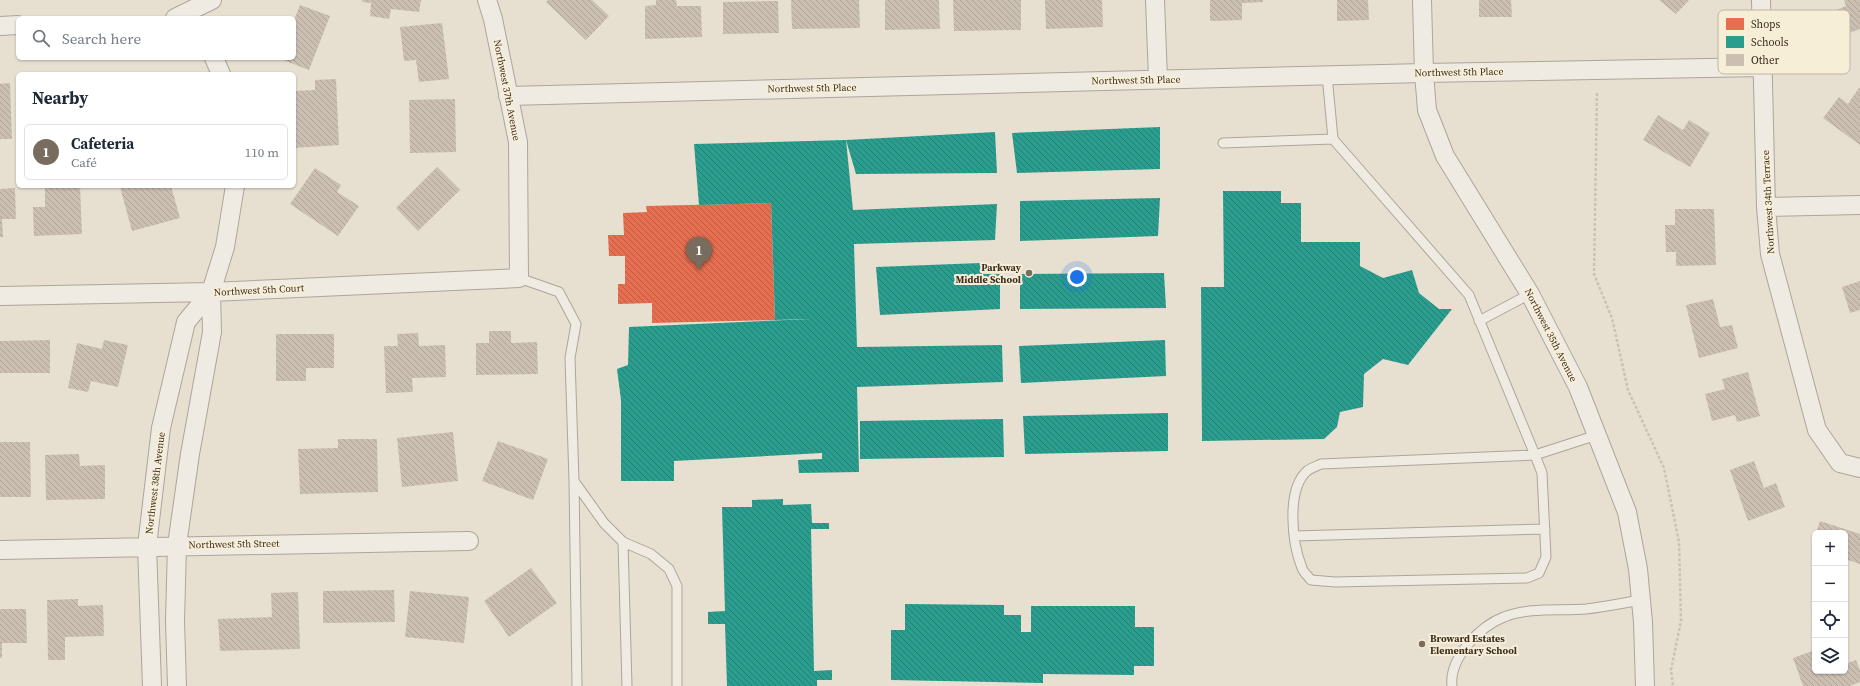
<!DOCTYPE html>
<meta charset="utf-8">
<style>
:root{--surface:#fff;--page:#f6f6f7;--text:#1f2937;--muted:#747a83;--line:#e0e1e3;--accent:#786c5e}
body{margin:0;font-family:"Source Serif 4",serif;background:var(--page);color:var(--text)}
.controls{position:absolute;right:12px;bottom:12px;display:grid;overflow:hidden;border-radius:6px;box-shadow:0 1px 3px #0004}
.controls button{width:36px;height:36px;display:grid;place-items:center;padding:0;border:0;border-bottom:1px solid var(--line);background:var(--surface);color:var(--text);font:20px sans-serif}
.you{position:absolute;left:1077px;top:277px;width:14px;height:14px;margin:-10px;border:3px solid #fff;border-radius:50%;background:#1a73e8;box-shadow:0 0 0 6px #1a73e833}
.badge{display:grid;place-items:center;width:26px;height:26px;border-radius:50%;background:var(--accent);color:#fff;font-size:13px;font-weight:700}
.pin{position:absolute;translate:-50% -33px;filter:drop-shadow(0 1px 2px #0008)}
.pin::after{content:'';position:absolute;top:21px;width:14px;height:12px;background:inherit;clip-path:polygon(0 0,100% 0,50% 100%)}
.list{margin:0;padding:0;list-style:none}
h2{display:flex;justify-content:space-between;align-items:center;height:52px;margin:0;padding:0 16px;font-size:17px}
h2 small{font-size:13px;font-weight:400;color:var(--muted)}
.list li{display:grid;grid-template-columns:26px 1fr auto;gap:12px;align-items:center;box-sizing:border-box;height:56px;margin:0 8px 8px;padding:0 8px;border:1px solid var(--line);border-radius:6px}
.list b{display:block;font-size:15px;white-space:nowrap}
.list p{margin:0;font-size:13px;white-space:nowrap;color:var(--muted)}
.list em{font-size:13px;font-style:normal;color:var(--muted)}
.icon{flex:none;width:22px;height:22px;fill:none;stroke:currentColor;stroke-width:2;stroke-linecap:round;stroke-linejoin:round}
.map{position:relative;flex:none;width:1860px;height:686px;overflow:hidden}
.search{position:absolute;background:var(--surface);box-shadow:0 1px 3px #0004;left:16px;top:16px;width:280px;height:44px;display:flex;align-items:center;gap:10px;box-sizing:border-box;padding:0 14px;border-radius:6px;color:var(--muted);font-size:15px}
.panel{position:absolute;background:var(--surface);box-shadow:0 1px 3px #0004;left:16px;top:72px;width:280px;height:116px;border-radius:6px}
.map>svg:first-child{display:block}
</style>
<div class="map">
<svg width="1860" height="686" viewBox="0 0 1860 686">
<defs>
<pattern id="shops-back-hatch" width="6" height="6" patternUnits="userSpaceOnUse"><rect width="6" height="6" fill="#e76f51"/><path d="M-1 5l2 2M0 0l6 6M5-1l2 2" fill="none" stroke="#bc5c43"/></pattern>
<pattern id="schools-back-hatch" width="6" height="6" patternUnits="userSpaceOnUse"><rect width="6" height="6" fill="#2a9d8f"/><path d="M-1 5l2 2M0 0l6 6M5-1l2 2" fill="none" stroke="#258074"/></pattern>
<pattern id="building-back-hatch" width="6" height="6" patternUnits="userSpaceOnUse"><rect width="6" height="6" fill="#cbbfb2"/><path d="M-1 5l2 2M0 0l6 6M5-1l2 2" fill="none" stroke="#afa499"/></pattern>
</defs>
<rect width="100%" height="100%" fill="#e7e0d1"/>
<path fill="url(#shops-back-hatch)" d="M771,203L775,320L652,323V303L618,304V284H625V256H609L608,235H624L623,213L647,212L646,206Z"/>
<path fill="url(#schools-back-hatch)" d="M1160,127V169L1017,173L1012,133Z
M995,132L997,173L856,174L846,140L853,210L997,204L995,240L854,244L857,347L1002,345L1003,382L857,387L859,472L799,473L798,460L822,459V453L674,461V481H621V400L617,369L628,365L629,327L810,319L775,320L771,203L699,205L694,144L846,140Z
M1223,191H1281V203H1301V242H1360V266L1383,278L1412,270L1419,293L1439,309H1452L1408,365L1383,359L1364,374L1363,407L1340,412L1337,427L1324,439L1202,441L1201,287H1224Z
M1160,198L1158,236L1020,241V201Z
M981,263L982,274H1000V309L880,315L876,267Z
M1164,273L1166,308L1020,309V274Z
M1165,340L1166,376L1021,383L1019,346Z
M1168,413V451L1025,454L1023,416Z
M1003,419L1004,457L860,459V421Z
M783,499V505L811,504L812,523H829V529H811L814,671L832,670V680H817V686H727L725,624H708V612L725,611L722,507H752V500Z
M905,604L1004,605V615H1021V632H1031V606H1135V627H1154V666H1134V675L1043,674V683L891,680V630H905Z"/>
<path fill="url(#building-back-hatch)" d="M362,0H421L419,12L391,9L389,19L370,16L371,3L362,2Z
M548,0H592L609,16L586,40L546,2Z
M656,0H676L677,6H701L702,37L645,39V6L656,5Z
M791,0H859L860,28L792,29Z
M885,0H939L940,29L885,30Z
M953,0H1021V30L954,31Z
M1045,0H1102L1103,27L1046,29Z
M1210,0H1263V2L1242,3V20L1210,21Z
M1337,0H1368L1369,20L1337,21Z
M1479,0H1511L1512,17H1479Z
M1659,0H1689L1676,14Z
M1844,0H1860V29L1830,40L1821,17L1846,6Z
M778,1L779,33L723,34V2Z
M300,5L330,16L309,70L278,58H294V20Z
M442,23L449,79L419,82L416,60L404,61L400,27Z
M336,79L339,145L294,148V91L315,90V80Z
M10,83L12,139H0V84Z
M1859,88H1860V145L1823,118L1839,97L1848,104Z
M455,99L456,152L410,153L409,100Z
M1658,115L1683,130L1689,120L1710,133L1690,167L1643,140Z
M437,167L460,190L418,231L396,208Z
M315,168L341,185L337,192L359,206L338,236L290,204Z
M45,186H80L82,234L34,236L33,207H45Z
M123,186H171L180,218L132,231L120,187Z
M15,188L16,219H2L3,237H0V189Z
M1675,209H1714L1716,265L1676,266V252H1666L1665,225H1675Z
M1860,281V310L1850,313L1842,287Z
M1713,299L1720,327L1732,325L1738,348L1699,358L1686,305Z
M489,331H511V343L537,342L538,374L476,375V343H489Z
M418,333L419,346L445,345L446,377L412,378L413,392L386,393L384,346H398L397,334Z
M276,334H334V368H306V381H276Z
M50,340V373H0V341Z
M104,340L128,345L118,387L91,381L88,392L68,388L77,343L102,349Z
M1748,372L1760,416L1737,422L1735,415L1712,421L1705,394L1725,389L1722,379Z
M453,432L458,481L402,487L397,438Z
M338,439H377L378,492L300,494L298,449L338,448Z
M498,441L548,459L533,500L482,481Z
M0,442H30L31,497H0Z
M79,454L80,466L105,465V499L46,500L45,455Z
M1754,461L1764,488L1776,483L1785,507L1748,521L1730,470Z
M1820,521L1860,534V564L1845,559V533H1816Z
M531,568L557,603L509,637L484,601Z
M394,590L395,622L323,623V591Z
M410,591L469,597L464,643L405,637Z
M298,592L300,649L220,651L218,619L272,617L271,593Z
M78,599V606L103,605L104,636L65,637V660H48L47,600Z
M0,609H26L27,643H2V658H0Z
M1815,650V671H1845V657L1848,663L1856,660L1860,670V682L1850,686H1803L1793,658Z"/>
<g fill="none" stroke-linecap="round" stroke-linejoin="round">
<defs>
<path id="lane" d="M1327,75L1333,139L1469,295L1535,455L1542,473L1546,557L1539,573L1527,578L1335,582L1311,580C1308,576 1303,572 1302,568C1292,543 1286,490 1307,471C1311,468 1317,466 1321,464L1535,455L1597,435
M1223,143L1333,139
M519,278L559,292L576,324L570,358L574,481L577,686
M1479,321L1530,294
M574,481L604,523L623,542L651,554L669,569L677,586V686
M1294,536L1545,529
M623,542L627,686
M1452,686C1449,658 1480,626 1504,617C1528,607 1561,611 1586,609C1605,607 1623,603 1641,600"/>
<path id="street" d="M1155,0L1158,79
M1422,0L1424,73L1427,110L1445,156L1530,294L1578,387L1627,512L1638,569L1643,622L1645,686
M1761,0L1766,207L1770,254L1817,430L1840,463L1860,468
M175,18L212,0
M0,26L18,25
M214,58L221,74
M508,96L1424,73L1763,67
M1766,207L1860,205
M0,296L211,292L519,278L518,142L493,19L487,0
M0,550L469,541
M152,686L147,546L161,428L186,322L211,292
M177,686L175,621L177,545L190,454L212,332L211,292L225,247L235,186"/>
</defs>
<use href="#lane" stroke="#ada599" stroke-width="11"/>
<use href="#street" stroke="#ada599" stroke-width="20"/>
<path stroke="#c8c2b9" stroke-width="2.5" stroke-dasharray="3 2" stroke-linecap="butt" d="M1597,93L1594,274L1612,318L1628,390L1664,468L1679,542L1681,621L1671,670L1673,686"/>
<use href="#lane" stroke="#efebe3" stroke-width="9"/>
<use href="#street" stroke="#efebe3" stroke-width="18"/>
</g>
<g fill="#786c5e" stroke="#f7eed8" stroke-width="1.5">
<circle cx="1029" cy="273" r="4"/>
<circle cx="1422" cy="644" r="4"/>
</g>
<g text-anchor="middle" dominant-baseline="central" stroke-width="4" stroke-linejoin="round" paint-order="stroke">
<g font-size="10" fill="#3d2e20" stroke="#f7eed8">
<text transform="translate(1459 72) rotate(-1)">Northwest 5th Place</text>
<text transform="translate(1136 80) rotate(-1)">Northwest 5th Place</text>
<text transform="translate(812 88) rotate(-1)">Northwest 5th Place</text>
<text transform="translate(507 90) rotate(79)">Northwest 37th Avenue</text>
<text transform="translate(1768 202) rotate(-93)">Northwest 34th Terrace</text>
<text transform="translate(259 290) rotate(-3)">Northwest 5th Court</text>
<text transform="translate(1551 335) rotate(63)">Northwest 35th Avenue</text>
<text transform="translate(155 483) rotate(-83)">Northwest 38th Avenue</text>
<text transform="translate(234 544) rotate(-1)">Northwest 5th Street</text>
</g>
<g font-size="10" font-weight="bold" fill="#3d2e20" stroke="#f7eed8" text-anchor="end">
<text x="1021" y="267">Parkway<tspan x="1021" dy="12">Middle School</tspan></text>
<text x="1430" y="638" text-anchor="start">Broward Estates<tspan x="1430" dy="12">Elementary School</tspan></text>
</g>
</g>
<rect x="1718" y="10" width="132" height="64" rx="6" fill="#f7eed8" stroke="#bfb4a1" stroke-width="1"/>
<rect x="1726" y="18" width="18" height="12" fill="#e76f51"/>
<rect x="1726" y="36" width="18" height="12" fill="#2a9d8f"/>
<rect x="1726" y="54" width="18" height="12" fill="#cbbfb2"/>
<g font-size="11" fill="#3d2e20">
<text x="1751" y="28">Shops</text>
<text x="1751" y="46">Schools</text>
<text x="1751" y="64">Other</text>
</g>
</svg>
<div class="controls">
<button>+</button>
<button>−</button>
<button><svg class="icon" aria-label="locate" viewBox="0 0 24 24"><circle cx="12" cy="12" r="6"/><path d="M12 2v4M12 18v4M2 12h4M18 12h4"/></svg></button>
<button><svg class="icon" aria-label="layers" viewBox="0 0 24 24"><path d="M12 4l9 5-9 5-9-5zM3 14l9 5 9-5"/></svg></button>
</div>
<div class="you"></div>
<div class="pin badge" style="left:699px;top:270px">1</div>
<div class="search"><svg class="icon" aria-label="search" viewBox="0 0 24 24"><circle cx="10" cy="10" r="6"/><path d="M15 15l6 6"/></svg>Search here</div>
<section class="panel">
<h2>Nearby<small></small></h2>
<ul class="list">
<li><span class="badge">1</span><div><b>Cafeteria</b><p>Café</p></div><em>110 m</em></li>
</ul>
</section>
</div>
